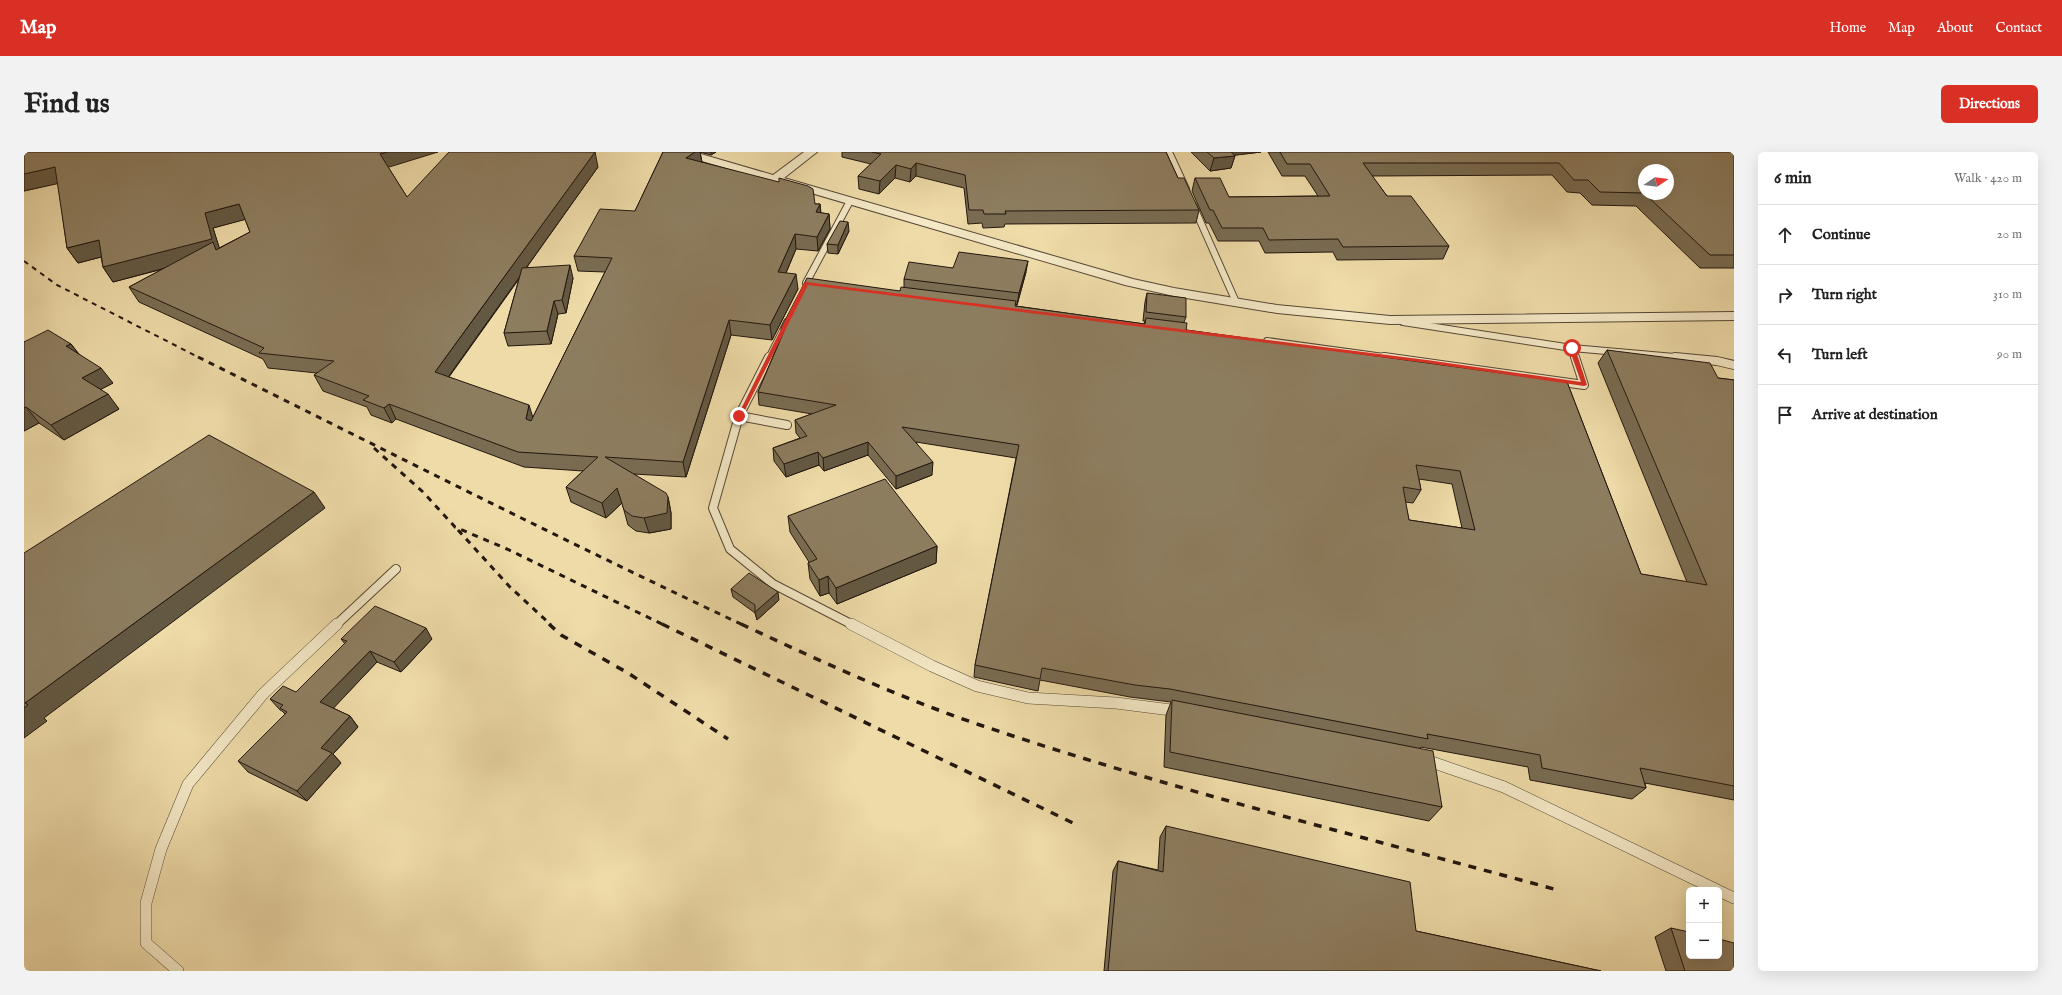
<!DOCTYPE html>
<meta charset="utf-8">
<style>
:root{--surface:#fff;--page:#f2f2f2;--text:#222;--muted:#767676;--line:#e0e0e0;--accent:#d93025}
body{margin:0;font-family:"IM FELL English",serif;background:var(--page);color:var(--text)}
.controls{position:absolute;right:12px;bottom:12px;display:grid;overflow:hidden;border-radius:6px;box-shadow:0 4px 16px #0002}
.controls button{width:36px;height:36px;display:grid;place-items:center;padding:0;border:0;border-bottom:1px solid var(--line);background:var(--surface);color:var(--text);font:20px sans-serif}
.compass{position:absolute;left:1614px;top:12px;width:36px;height:36px;border-radius:50%;background:var(--surface);box-shadow:0 4px 16px #0002;rotate:77deg}
.stop{position:absolute;width:12px;height:12px;margin:-9px;border:3px solid #d93025;border-radius:50%;background:#fff}
.stop.end{background:#d93025;border-color:#fff;box-shadow:0 1px 4px #0008}
.list{margin:0;padding:0;list-style:none}
h2{display:flex;justify-content:space-between;align-items:center;height:52px;margin:0;padding:0 16px;font-size:17px}
h2 small{font-size:13px;font-weight:400;color:var(--muted)}
.list li{display:grid;grid-template-columns:26px 1fr auto;gap:12px;align-items:center;box-sizing:border-box;height:60px;padding:0 16px;border-top:1px solid var(--line)}
.list b{display:block;font-size:15px;white-space:nowrap}
.list em{font-size:13px;font-style:normal;color:var(--muted)}
.icon{flex:none;width:22px;height:22px;fill:none;stroke:currentColor;stroke-width:2;stroke-linecap:round;stroke-linejoin:round}
.map{position:relative;flex:none;width:1710px;height:819px;overflow:hidden;border-radius:6px}
header{display:flex;align-items:center;gap:24px;box-sizing:border-box;height:56px;padding:0 20px;background:var(--accent);color:#fff}
header strong{font-size:19px}
nav{display:flex;gap:22px;margin-inline-start:auto;font-size:14px}
.intro{display:flex;align-items:center;justify-content:space-between;box-sizing:border-box;height:96px;padding:0 24px}
h1{margin:0;font-size:28px}
.button{padding:10px 18px;border-radius:6px;background:var(--accent);color:#fff;font-size:14px;font-weight:700}
main{display:flex;gap:24px;padding:0 24px}
aside{flex:1;background:var(--surface);border-radius:6px;box-shadow:0 4px 16px #0002}
.map>svg:first-child{display:block}
</style>
<header>
<strong>Map</strong>
<nav><a>Home</a><a>Map</a><a>About</a><a>Contact</a></nav>
</header>
<div class="intro"><h1>Find us</h1><a class="button">Directions</a></div>
<main>
<div class="map">
<svg width="1710" height="819" viewBox="0 0 1710 819">
<rect width="100%" height="100%" fill="#eedba8"/>
<filter id="stains"><feTurbulence type="fractalNoise" baseFrequency=".005" numOctaves="4"/><feColorMatrix values="0 0 0 0 .2 0 0 0 0 .09 0 0 0 0 .02 0 0 0 .5 -.17"/></filter>
<radialGradient id="worn" r=".72"><stop offset=".6" stop-color="#630" stop-opacity="0"/><stop offset="1" stop-color="#630" stop-opacity=".3"/></radialGradient>
<g fill="none" stroke-linecap="round" stroke-linejoin="round">
<defs>
<path id="lane-far2" d="M1145,0L1162,37
M1169,53L1212,150
M788,132L782,131L826,49
M1379,170L1548,196L1662,206
M1243,189L1367,206
M1548,196L1551,206
M745,206L763,170"/>
<path id="lane-far1" d="M1360,205L1560,233L1551,205
M1651,205L1693,209L1710,213
M715,264L745,205
M763,273L715,264L689,356L706,397L749,432L829,473
M312,473L372,417"/>
<path id="lane" d="M827,472L908,514L953,534L1004,546L1092,551L1155,559
M1399,607L1480,635L1693,738
M1695,739L1710,746
M154,819L122,791V751L137,697L164,632L239,542L313,472"/>
<path id="street" d="M652,0H670L749,23L780,0H793L760,26L1109,127L1150,136L1253,153L1366,164L1710,160V168L1366,172L1253,161L1150,144L1101,133L654,2Z"/>
</defs>
<use href="#lane-far2" stroke="#564835" stroke-width="8"/>
<use href="#lane-far1" stroke="#564835" stroke-width="10"/>
<use href="#lane" stroke="#564835" stroke-width="12"/>
<use href="#street" stroke="#564835" stroke-width="2"/>
<use href="#lane-far2" stroke="#f4e8c6" stroke-width="6"/>
<use href="#lane-far1" stroke="#f4e8c6" stroke-width="8"/>
<use href="#lane" stroke="#f4e8c6" stroke-width="11"/>
<use href="#street" fill="#f4e8c6" fill-rule="evenodd"/>
<path stroke="#23170f" stroke-width="2" stroke-dasharray="5 5" stroke-linecap="butt" d="M0,109L33,133L176,206"/>
<path stroke="#23170f" stroke-width="3" stroke-dasharray="6 6" stroke-linecap="butt" d="M174,205C355,295 536,387 719,473
M350,296L399,340L431,375L483,397L640,473
M434,378L485,434L527,473"/>
<path stroke="#23170f" stroke-width="3.5" stroke-dasharray="8 8" stroke-linecap="butt" d="M525,472L537,483L604,521L704,587
M638,472L1049,671
M717,472C796,509 876,546 959,574C1146,637 1339,685 1530,737"/>
</g>
<path fill="#796c52" stroke="#23170f" fill-rule="evenodd" d="M0,0L364,15L383,45L574,15L503,115L549,126L542,161L534,162L527,192L484,194L480,181L495,127L425,225L509,265L581,120L554,119L550,104L611,59L639,0H692L687,3L676,0L678,10L791,52H796L797,61L805,62L806,77L794,99L772,97L762,121L774,137L748,188L707,183L662,325L610,322L644,345L647,361V377L625,381L612,379L604,373L598,351L582,366L547,350L542,335L559,319L500,315L372,267L368,271L347,263L343,255L299,239L290,223L293,221L244,216L239,207L115,150L105,135L139,117L89,130L79,115L77,105L54,111L43,96L34,31L0,39ZM221,67L226,80L195,96L189,76Z
M818,0H1142L1154,26L1175,58L1172,71L981,72L980,75L959,76L958,71L944,72L940,36L892,24L886,30L871,26L855,42L835,37L834,24L847,12L818,5Z
M1167,0H1237L1211,3L1207,16L1186,19Z
M1244,0H1710V116H1676L1612,54L1568,53L1556,41L1543,40L1528,23L1348,24L1363,44L1425,94L1419,107L1313,108L1309,100L1241,101L1235,89H1194L1185,71H1182L1168,39L1171,26L1205,45L1294,44L1281,24H1258ZM1620,18L1644,42H1620Z
M825,79L814,102L804,101L803,92Z
M929,116L1002,120L993,153H992V154L1120,172L1121,169H1119L1121,150L1123,141L1162,165L1160,170L1162,178L1543,230L1617,422L1663,430L1574,211L1583,198L1694,226L1710,228V648L1621,631L1622,636L1608,647L1506,628L1504,615L1397,595L1396,596L1418,655L1405,669L1140,615L1142,563L1147,550L1106,545L1016,528L1014,539L950,525L951,513L992,306L892,290L908,323L872,337L844,303L800,319L795,313L762,325L750,309L749,296L776,286L772,281L771,268L788,262L735,253L734,240L757,185V176L876,139L880,135V127ZM1395,327L1428,332L1438,376L1385,368L1381,350L1389,351L1397,338Z
M0,190L47,192L55,202L89,231L77,237L95,257L40,288L15,271L0,279Z
M764,364L913,394L912,411L813,452L805,441L796,444L786,427L784,411L785,410L766,380Z
M707,437L755,448L733,468L731,461L709,445Z
M317,487H408L377,520L353,510L309,556L326,564L334,575L309,602L317,611L283,649L224,620L214,609L261,562L258,559L256,558L246,547L272,540L321,492Z
M1142,674L1392,779L1577,819H1080L1089,719L1094,709L1134,718L1136,685Z
M1647,776L1710,819H1642L1631,785Z"/>
<path fill="#635842" stroke="#23170f" d="M363,0H414L362,16L356,2Z
M571,0L574,15L417,235L411,220Z
M671,0H676L678,11L662,6Z
M687,0H692L687,3Z
M1198,0H1237L1196,5Z
M1211,4L1207,16L1186,19L1190,6Z
M892,11V24L886,30L887,17Z
M872,13L871,26L855,42L856,29Z
M31,15L41,30L0,39V22Z
M215,52L223,67L189,76L197,101L89,130L79,115L181,61Z
M796,52L797,67L792,60Z
M805,62L806,77L794,99L793,85Z
M824,70L825,79L814,102V93Z
M771,82L772,97L756,135L754,120Z
M75,88L85,103L54,111L43,96Z
M1004,109L1002,120L993,153L995,141Z
M546,113L549,126L542,161L538,148Z
M772,122L774,137L748,188L746,173Z
M530,149L534,162L527,192L523,179Z
M705,168L707,183L662,325L659,310Z
M47,192L58,207L42,194Z
M77,216L89,231L70,241L58,226Z
M84,242L95,257L40,288L27,273Z
M365,252L372,267L368,271L360,256Z
M505,253L510,269L507,282L502,267Z
M2,255L15,271L0,279V256Z
M844,290V303L800,319L799,306Z
M794,300L795,313L762,325L760,312Z
M909,310L908,323L872,337V324Z
M593,336L598,351L582,366L578,351Z
M290,340L301,356L20,566L23,569L0,586V556L1,551Z
M644,345L647,361V377L625,381L620,366Z
M913,394L912,411L813,452L812,436Z
M804,424L805,441L796,444L795,428Z
M754,440L755,448L733,468L731,460Z
M402,476L408,487L377,520L370,510Z
M346,499L353,510L305,561L296,550Z
M326,564L334,575L309,602L317,611L283,649L273,639L297,596Z"/>
<path fill="#8d7d5f" stroke="#23170f" fill-rule="evenodd" d="M0,0H363L356,2L383,45L425,0H571L411,220L505,253L502,267L507,269L588,106L550,104L576,57L611,59L639,0H671L662,6L755,30V26L784,34L789,37L791,52H796L792,60L805,62L793,85L771,82L754,120L772,122L746,173L705,168L659,310L581,305L642,341L644,345L643,361L620,366L608,364L600,358L593,336L578,351L542,335L574,305L494,300L365,252L360,256L339,248L345,244L290,223L310,209L235,201L240,196L105,135L189,90L192,98L226,80L215,52L181,61L188,87L79,115L75,88L43,96L31,15L0,22Z
M848,0H1142L1154,26H1160L1175,58L981,59L982,62H960L959,58H945L941,23L892,11L887,17L872,13L856,29L834,24L857,2Z
M1183,0H1207L1211,4L1190,6Z
M1256,0H1710V103H1686L1621,42H1644V18H1620V41L1576,40L1564,28H1550L1535,11H1339L1363,44H1387L1425,94L1319,95L1314,87L1245,88L1239,76H1198L1189,58H1186L1171,26H1196L1205,45L1306,44L1286,12H1263Z
M816,69L824,70L814,93L803,92Z
M935,100L1004,109L995,141L880,127L885,110L929,116Z
M546,113L538,148L530,149L523,179L480,181L498,116Z
M783,126L876,139L877,135L992,149L991,154L1121,172L1122,166L1163,171L1162,178L1543,230L1617,422L1683,433L1583,198L1686,211L1694,226L1710,228V634L1616,616L1622,636L1518,616L1516,603L1403,582L1404,587L1146,537L1111,533L1018,516L1016,527L951,513L995,293L878,275L909,310L872,324L844,290L799,306L794,300L760,312L749,296L783,284L771,268L812,253L734,240L761,177L757,176ZM1392,313L1436,319L1451,378L1385,368L1379,335L1397,338Z
M1123,141L1162,146V165L1122,160Z
M24,178L47,192L42,194L77,216L58,226L84,242L27,273L2,255L0,256V190Z
M185,283L290,340L1,551L4,553L0,556V401Z
M861,327L913,394L812,436L804,424L795,428L784,411L793,407L764,364Z
M725,421L754,440L731,460V453L707,437Z
M351,454L402,476L370,510L346,499L296,550L326,564L297,596L308,601L273,639L214,609L263,560L256,556L259,553L246,547L259,534L272,540L323,489L317,487Z
M1148,548L1409,599L1418,655L1146,600Z
M1142,674L1386,730L1392,779L1577,819H1084L1094,709L1139,720Z
M1647,776L1665,780V804H1695V787L1710,791V819H1661Z"/>
<path fill="#d93025" d="M782,130L1403,208L1557,230L1545,196L1548,194L1551,196L1563,233L1560,234L1403,211L784,133L718,264L713,265L780,131Z"/>
<rect width="100%" height="100%" filter="url(#stains)"/>
<rect width="100%" height="100%" fill="url(#worn)"/>
</svg>
<div class="controls">
<button>+</button>
<button>−</button>
</div>
<svg class="compass" viewBox="-18 -18 36 36"><path d="M0-13l5 13h-10z" fill="#e53935"/><path d="M0 13l5-13h-10z" fill="#767676"/></svg>
<div class="stop" style="left:1548px;top:196px"></div>
<div class="stop end" style="left:715px;top:264px"></div>
</div>
<aside>
<h2>6 min<small>Walk · 420 m</small></h2>
<ul class="list">
<li><svg class="icon" aria-label="ahead" viewBox="0 0 24 24"><path d="M12 20V5M6 11l6-6 6 6"/></svg><div><b>Continue</b></div><em>20 m</em></li>
<li><svg class="icon" aria-label="right" viewBox="0 0 24 24"><path d="M7 20v-9h11M14 6l5 5-5 5"/></svg><div><b>Turn right</b></div><em>310 m</em></li>
<li><svg class="icon" aria-label="left" viewBox="0 0 24 24"><path d="M17 20v-9H6M10 6l-5 5 5 5"/></svg><div><b>Turn left</b></div><em>90 m</em></li>
<li><svg class="icon" aria-label="arrive" viewBox="0 0 24 24"><path d="M6 21V4h12l-3 4 3 4H6"/></svg><div><b>Arrive at destination</b></div></li>
</ul>
</aside>
</main>
